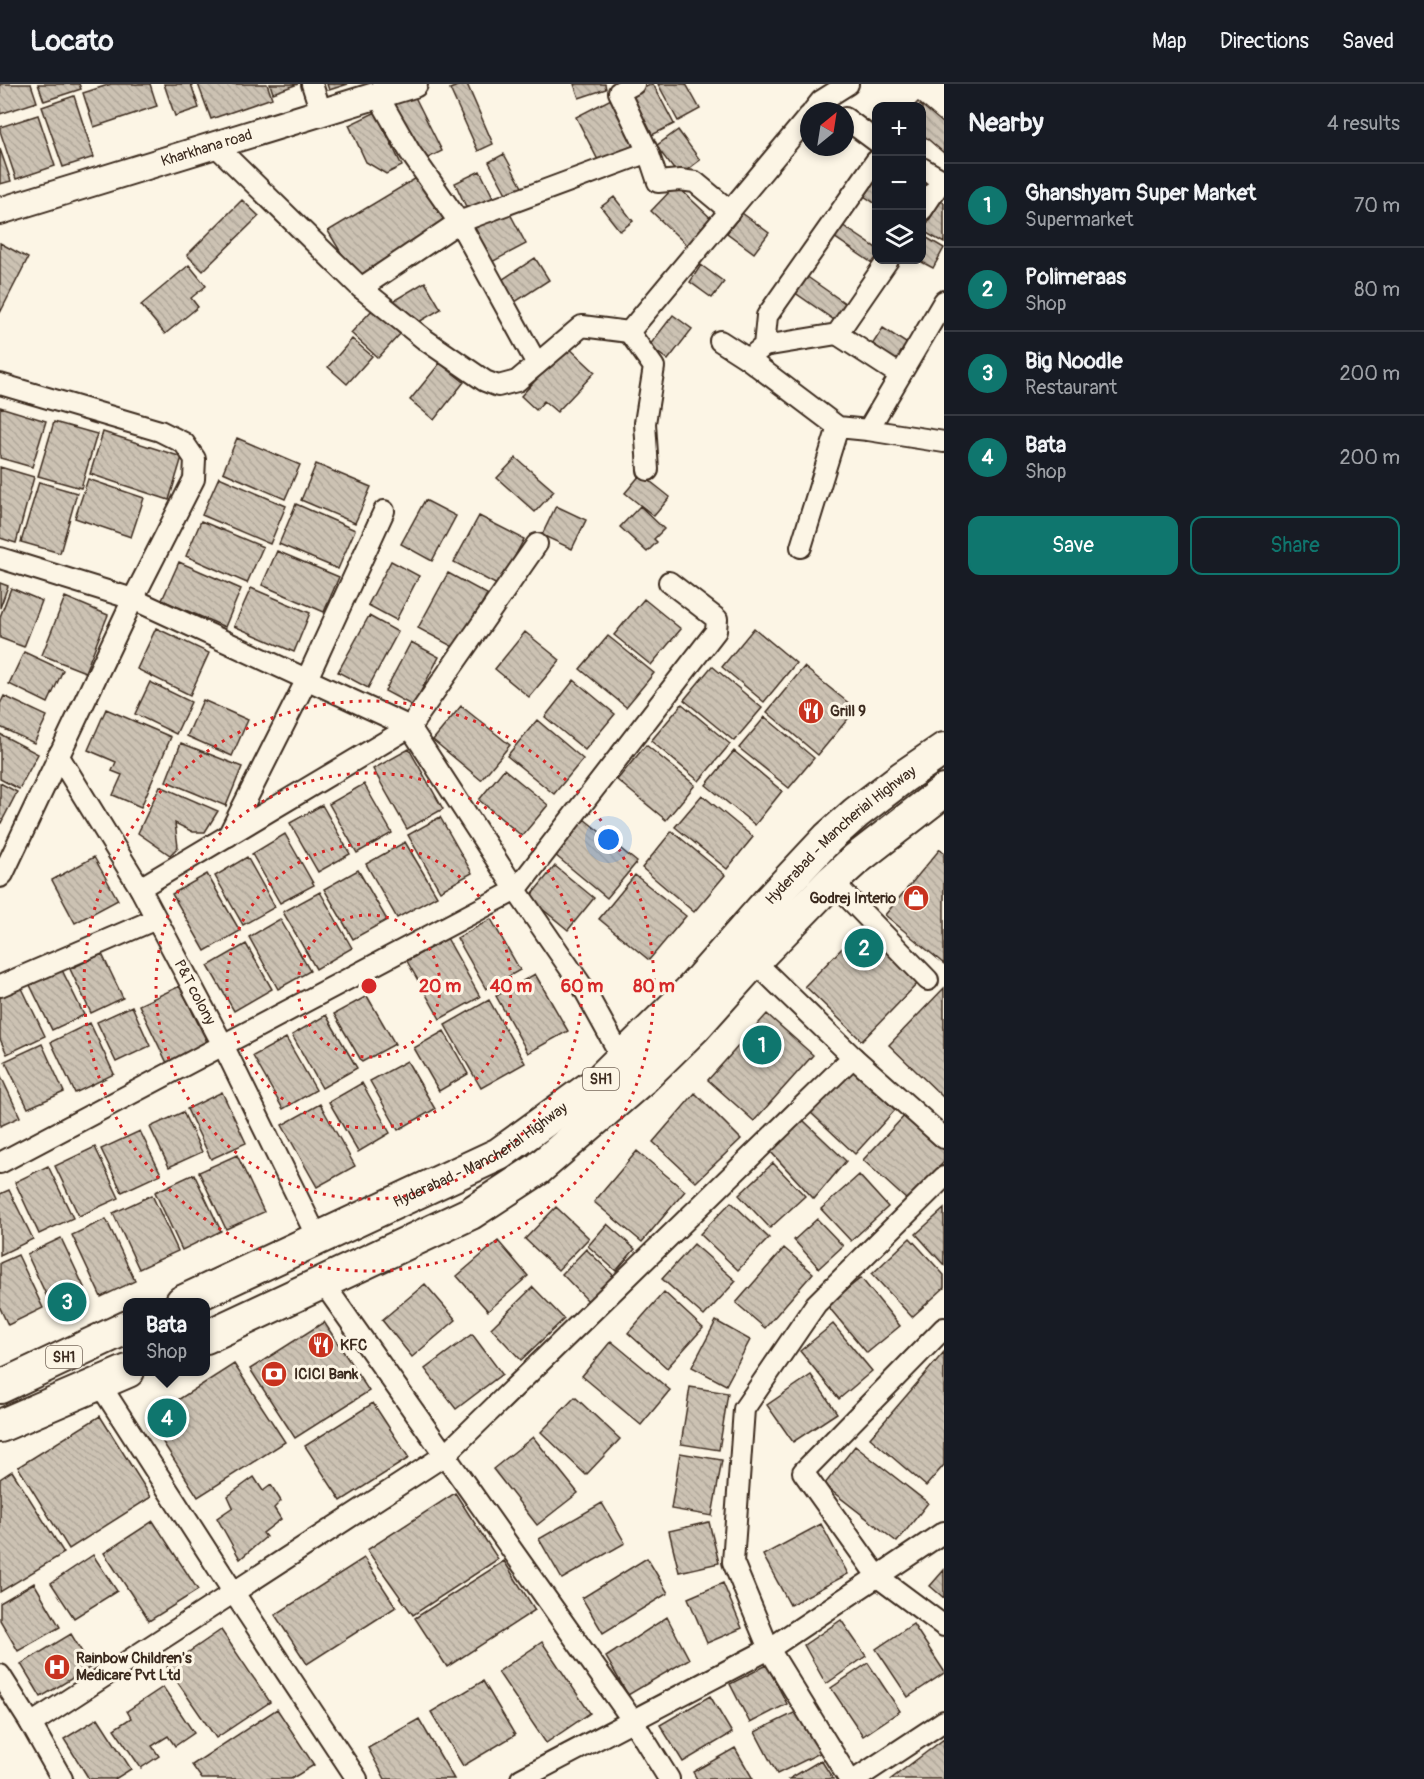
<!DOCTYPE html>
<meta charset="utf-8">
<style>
:root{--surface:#171b24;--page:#20242c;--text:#f1f3f6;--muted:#9ea1a6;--line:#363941;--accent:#0f766e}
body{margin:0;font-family:Pangolin,sans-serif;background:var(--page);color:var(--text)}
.controls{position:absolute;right:18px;top:18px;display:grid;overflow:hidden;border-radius:12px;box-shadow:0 3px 9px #0003}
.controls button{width:54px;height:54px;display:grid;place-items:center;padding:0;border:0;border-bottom:2px solid var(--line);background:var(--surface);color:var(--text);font:30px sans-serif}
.compass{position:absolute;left:800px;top:18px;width:54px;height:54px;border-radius:50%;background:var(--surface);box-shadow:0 3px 9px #0003;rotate:30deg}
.you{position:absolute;left:609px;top:756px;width:21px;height:21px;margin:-15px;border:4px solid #fff;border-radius:50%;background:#1a73e8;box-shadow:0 0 0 9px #1a73e833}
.badge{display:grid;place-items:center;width:39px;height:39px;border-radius:50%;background:var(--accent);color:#fff;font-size:20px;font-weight:700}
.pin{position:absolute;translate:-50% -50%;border:3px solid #fff;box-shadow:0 2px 6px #0006}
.popup{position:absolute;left:123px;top:1214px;width:87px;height:78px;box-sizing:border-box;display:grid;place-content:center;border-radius:12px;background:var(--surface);filter:drop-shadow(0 2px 4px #0005);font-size:20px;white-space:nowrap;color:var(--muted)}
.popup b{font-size:22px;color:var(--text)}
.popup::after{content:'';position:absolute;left:50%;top:100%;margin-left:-12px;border:12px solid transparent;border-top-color:var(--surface)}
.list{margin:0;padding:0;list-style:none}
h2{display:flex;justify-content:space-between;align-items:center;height:78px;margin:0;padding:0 24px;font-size:26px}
h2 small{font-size:20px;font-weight:400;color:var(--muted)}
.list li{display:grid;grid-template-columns:39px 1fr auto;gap:18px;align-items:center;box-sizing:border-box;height:84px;padding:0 24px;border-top:2px solid var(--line)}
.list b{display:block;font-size:22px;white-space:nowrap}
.list p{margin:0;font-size:20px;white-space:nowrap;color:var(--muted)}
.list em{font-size:20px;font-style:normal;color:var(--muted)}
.actions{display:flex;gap:12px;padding:18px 24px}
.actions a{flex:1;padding:14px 0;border:2px solid var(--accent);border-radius:12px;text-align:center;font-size:21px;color:var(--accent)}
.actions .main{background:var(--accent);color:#fff}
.icon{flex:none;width:33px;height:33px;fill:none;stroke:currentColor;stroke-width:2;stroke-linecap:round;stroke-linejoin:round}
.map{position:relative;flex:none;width:944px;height:1695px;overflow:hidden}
header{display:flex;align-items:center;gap:36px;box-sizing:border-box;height:84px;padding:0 30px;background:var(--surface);border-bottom:2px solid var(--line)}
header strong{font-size:28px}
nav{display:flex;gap:33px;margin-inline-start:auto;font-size:21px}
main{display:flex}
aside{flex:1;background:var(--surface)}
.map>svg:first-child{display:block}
</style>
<header>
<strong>Locato</strong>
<nav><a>Map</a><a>Directions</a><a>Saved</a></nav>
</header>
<main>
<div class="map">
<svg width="944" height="1695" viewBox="0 0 944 1695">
<defs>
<pattern id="building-back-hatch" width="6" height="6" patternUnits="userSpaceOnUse" patternTransform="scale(1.5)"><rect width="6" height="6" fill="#ccc2b3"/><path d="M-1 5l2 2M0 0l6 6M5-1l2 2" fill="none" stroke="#b0a79a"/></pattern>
</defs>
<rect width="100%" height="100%" fill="#fcf5e5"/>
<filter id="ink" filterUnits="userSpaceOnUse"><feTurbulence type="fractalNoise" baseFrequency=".0167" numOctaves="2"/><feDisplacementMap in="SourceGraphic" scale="12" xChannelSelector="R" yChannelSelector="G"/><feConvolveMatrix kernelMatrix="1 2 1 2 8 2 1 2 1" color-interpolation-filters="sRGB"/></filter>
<g filter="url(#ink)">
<path fill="url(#building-back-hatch)" stroke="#3b2a1e" stroke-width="1.5" d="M0,0H31L37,18L0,30Z
M38,0H79L81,5L44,17Z
M111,0H150L157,22L94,43L83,9Z
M164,0H191L199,24L175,32Z
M198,0H267L272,14L211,35Z
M270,0H298L273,9Z
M327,0H348L329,6Z
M462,0H467L493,60L478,67L450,5Z
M574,0H605L606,5L579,14Z
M652,0H653L674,40L650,52L629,11Z
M658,0H686L700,25L678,37Z
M414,11L442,67L418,79L390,23Z
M74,12L94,73L63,83L42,23Z
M613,14L637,62L600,80L576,33Z
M918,18L944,40V69L922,50V22H914Z
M376,28L402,82L386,90L366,78L349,41Z
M38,31L55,82L16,95L0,47V43Z
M678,46L700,76L679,92L656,62Z
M0,65L11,97L0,100Z
M504,70L523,105L508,113L489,78Z
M480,87L495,117L469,129L455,99Z
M423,90L453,140L358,197L328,147Z
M876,92V120L864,112Z
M676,101L718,141L693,167L651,127Z
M614,113L633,137L620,147L601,123Z
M242,116L259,132L203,187L187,171Z
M940,117L944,119V159L923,147Z
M507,124L526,160L486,181L467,144Z
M742,129L769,149L754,169L727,149Z
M842,141L876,164V176H879L875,181L834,153Z
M922,151L944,164L933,184L918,176H922Z
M0,159L28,174L0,229Z
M535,174L549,196L509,222L497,199Z
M189,181L206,202L191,214L198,223L165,250L141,221Z
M701,181L724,198L712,214L690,198Z
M806,192L849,222L837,238L794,208Z
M425,198L441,225L412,242L390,219Z
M373,225L400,250L378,274L351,249Z
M673,231L692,245L668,276L649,262Z
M883,244L909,261L895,282L870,264Z
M352,255L372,272L347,300L328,283Z
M567,262L595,288L557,328L544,317L536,326L521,312Z
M440,279L464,298L434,336L410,316Z
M0,323L46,337L32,383L0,374Z
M54,338L97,350L81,404L38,392Z
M103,348L182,373L169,416L90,390Z
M237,354L300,381L285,415L223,388Z
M516,374L554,407L535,428L497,394Z
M316,380L371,403L355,439L301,416Z
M0,383L34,393L16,459L0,454Z
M641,390L670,413L654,432L625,409Z
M219,393L286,422L270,460L202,431Z
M88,395L144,414L131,453L75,434Z
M39,398L77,409L60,469L21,458Z
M425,416L456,432L432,477L401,460Z
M296,420L355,446L338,485L279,460Z
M556,422L586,436L572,465L542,451Z
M640,422L664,445L654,455L657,458L647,468L620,443Z
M479,432L524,455L499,502L454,478Z
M201,437L263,463L247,499L186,472Z
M277,467L339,493L324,528L262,501Z
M391,477L419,492L396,536L368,521Z
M179,478L241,505L225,543L162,516Z
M448,489L487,510L457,565L418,544Z
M0,499L8,502L0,524Z
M11,504L42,517L24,563L0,554V533Z
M251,504L310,529L294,568L234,542Z
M65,513L108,531L85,588L42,571Z
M644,515L681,545L651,581L614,551Z
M369,532L398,548L368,604L338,588Z
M156,544L209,569L190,611L137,585Z
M754,544L796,579L764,618L722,583Z
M525,548L560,576L529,613L495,585Z
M608,552L654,589L626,623L580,585Z
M411,558L439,573L413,622L385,607Z
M24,568L63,586L48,619L9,600Z
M712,582L762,624L734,657L684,616Z
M804,583L856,625L818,671L767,628Z
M574,596L615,630L585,666L545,633Z
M150,598L191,618L176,650L135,630Z
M4,612L47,632L34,659L0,643V620Z
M203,616L248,636L232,672L187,652Z
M682,620L730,660L699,697L651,657Z
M461,622L510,661L481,696L433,656Z
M106,625L171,653L141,723L113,711L122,691L112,687L116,678L88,666Z
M765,633L814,674L789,704L739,664Z
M537,636L583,675L554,710L507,672Z
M0,650L38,670L19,705L0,695Z
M181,659L242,683L226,722L166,697Z
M646,661L695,701L666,736L617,696Z
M409,665L443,725L407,745L373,685Z
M734,667L782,707L755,741L706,701Z
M504,685L548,721L522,752L479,716Z
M0,699L17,708L1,739L0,738Z
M364,700L392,749L357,769L329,720Z
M160,702L218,727L205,748H193L175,739L178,763L170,771L138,749Z
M702,711L753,753L727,785L675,743Z
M322,721L350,770L318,788L290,739Z
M440,733L472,789L440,807L408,751Z
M584,735L637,778L607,814L555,771Z
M672,747L725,791L694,828L642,784Z
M285,750L314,801L280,819L252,770Z
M405,758L437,812L397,834L366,780Z
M940,765L944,769V880L885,831Z
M94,773L118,816L75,839L52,796Z
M247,773L275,823L243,841L215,792Z
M555,782L594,814L568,846L529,814Z
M358,786L387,836L353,855L324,805Z
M207,790L240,847L205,867L172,810Z
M635,791L686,832L649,876L599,835Z
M320,808L352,864L316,885L283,828Z
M280,835L310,887L278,905L249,853Z
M491,835L520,886L486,905L457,854Z
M862,844L918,899L862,957L805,902Z
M447,854L480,913L440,935L407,877Z
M246,860L272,905L234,927L208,882Z
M102,870L123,914L91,929L70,885Z
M61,884L84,931L52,946L29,899Z
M535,890L568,947L528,969L496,912Z
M19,898L45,952L7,970L0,955V907Z
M180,902L208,960L167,979L139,921Z
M944,904V1014L889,961Z
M367,912L395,960L362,978L334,930Z
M489,916L525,979L481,1004L445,941Z
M132,922L150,962L116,978L97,938Z
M767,930L813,971L754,1037L708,996Z
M326,931L357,984L322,1004L292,951Z
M90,939L114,990L75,1009L51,958Z
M444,947L468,990L439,1007L414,964Z
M286,954L316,1006L283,1025L253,972Z
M42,960L64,1008L28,1024L5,977Z
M407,977L435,1025L398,1046L370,997Z
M853,984L895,1026L855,1070L811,1029Z
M0,990L20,1033L0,1042Z
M362,999L390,1049L358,1068L329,1018Z
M222,1008L246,1059L211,1075L187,1025Z
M695,1009L741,1055L696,1098L653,1058Z
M320,1020L355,1082L317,1103L282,1041Z
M183,1028L202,1068L169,1083L150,1043Z
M907,1029L944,1066V1078L907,1116L863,1076Z
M803,1036L846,1077L814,1115L770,1067Z
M140,1047L161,1090L122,1108L101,1065Z
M95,1063L119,1114L79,1132L55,1082Z
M637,1067L685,1107L642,1158L594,1118Z
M237,1071L264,1128L226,1145L199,1088Z
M773,1079L805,1112L770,1144L739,1111Z
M48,1082L73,1134L39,1150L15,1098Z
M194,1090L221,1147L182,1166L155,1108Z
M859,1091L888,1123L851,1157L821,1125Z
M9,1106L33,1155L0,1171V1110Z
M152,1111L178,1167L139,1185L113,1129Z
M731,1118L769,1154L738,1186L700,1150Z
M556,1123L589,1154L558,1186L525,1155Z
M944,1125V1181L916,1150Z
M106,1135L135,1197L101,1213L72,1151Z
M817,1135L843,1162L819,1184L794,1156Z
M607,1140L635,1165L616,1187L588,1162Z
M61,1154L90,1216L56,1232L27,1170Z
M910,1154L944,1191V1204L912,1233L872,1190Z
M498,1157L528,1192L488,1227L457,1192Z
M694,1160L736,1197L704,1232L662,1195Z
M784,1164L813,1189L765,1244L736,1219Z
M586,1165L617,1195L592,1221L562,1190Z
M18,1171L43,1224L8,1241L0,1224V1179Z
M861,1194L900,1242L867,1269L827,1221Z
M425,1200L456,1236L412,1273L382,1236Z
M533,1203L564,1235L521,1276L491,1244Z
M664,1208L703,1244L667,1284L628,1249Z
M716,1237L750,1256L726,1301L692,1283Z
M324,1238L369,1307L295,1354L250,1285Z
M833,1240L872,1287L839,1315L800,1267Z
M472,1250L502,1290L456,1325L425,1285Z
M611,1257L670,1306L641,1341L582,1292Z
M944,1268V1381L926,1402L870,1354Z
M234,1280L285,1358L198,1413L148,1335Z
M811,1291L837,1329L793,1358L767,1321Z
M690,1303L728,1309L719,1366L681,1360Z
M575,1313L620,1355L586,1391L541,1348Z
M373,1319L409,1374L341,1417L305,1362Z
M100,1332L151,1413L69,1465L18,1383Z
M533,1353L578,1409L537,1441L493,1385Z
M855,1362L928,1419L897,1458L824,1401Z
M680,1369L722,1376L712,1432L671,1425Z
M12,1387L64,1469L0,1508V1395Z
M254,1393L263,1407L271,1401L281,1417L274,1424L281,1435L263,1449L266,1453L240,1475L217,1434L233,1423L228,1412Z
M455,1409L498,1475L413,1531L367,1466Z
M602,1419L625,1459L562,1495L539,1455Z
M153,1437L198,1506L149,1537L104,1469Z
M709,1438L719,1479L679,1488L669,1447Z
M821,1440L848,1490L790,1521L763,1471Z
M93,1471L117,1507L74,1534L51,1499Z
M364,1474L396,1523L307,1580L275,1531Z
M647,1474L668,1509L603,1549L582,1514Z
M504,1477L535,1526L447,1583L415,1534Z
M944,1486V1514L930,1502Z
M34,1499L60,1543L18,1567L0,1536V1519Z
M723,1499L742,1544L707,1559L688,1514Z
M667,1533L689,1575L628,1611L606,1573Z
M841,1536L866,1572L826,1600L804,1561Z
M913,1540L944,1587V1589L908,1613L876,1565Z
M221,1546L270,1618L216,1654L167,1583Z
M71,1550L91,1583L41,1613L21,1580Z
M542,1558L590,1629L546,1659L498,1588Z
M868,1579L900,1627L863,1652L831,1604Z
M767,1581L787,1620L750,1639L730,1600Z
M483,1597L515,1651L463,1682L431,1628Z
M163,1603L194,1649L175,1662L168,1652L152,1662L159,1672L141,1684L114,1645L131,1634L127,1627Z
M710,1612L732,1649L683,1678L660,1641Z
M277,1625L314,1681L291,1695H202L192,1681Z
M798,1627L820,1669L777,1690L755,1648Z
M98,1634L131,1685L115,1695H89L64,1655Z
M419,1635L454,1695H385L368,1664Z
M944,1655V1695H891Z
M735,1664L753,1695H697L693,1688Z
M821,1676L833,1695H789Z"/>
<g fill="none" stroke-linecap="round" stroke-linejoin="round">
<defs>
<g id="minor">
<path d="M312,0L321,28"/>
<path d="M634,0L619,8L648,68"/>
<path d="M378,12L410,68L459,138L537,280"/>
<path d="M813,27L821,17L848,0"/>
<path d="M845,34L876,57"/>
<path d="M215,61L361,204L424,255L485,297L498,302L517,297L582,242L629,248L809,32"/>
<path d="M922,84L944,97"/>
<path d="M922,126L942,96"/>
<path d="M361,204L459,138L648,68L658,98L680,96L695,98L730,127"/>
<path d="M629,248L654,283L645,339L648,386"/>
<path d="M837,250L900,291"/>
<path d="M720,257L748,275L764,262L767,232L876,77"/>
<path d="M764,262L837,250L888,176"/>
<path d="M748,275L838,343L868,346L944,358"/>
<path d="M0,300L160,347L184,359L195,375L194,395L133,515L3,790L0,793"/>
<path d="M868,346L944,217"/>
<path d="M801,463L838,343"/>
<path d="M0,474L133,515L410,643L516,806L584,905L622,974"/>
<path id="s1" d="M58,671L140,804L223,961L318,1155"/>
<path d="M228,752L306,597L384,427"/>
<path d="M832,797L928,896"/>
<path d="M140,804L410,643L537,460"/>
<path d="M754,877L853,973L944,1054"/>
<path d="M0,902L156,835"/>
<path d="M0,1079L516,806L716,547L717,535L669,498"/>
<path d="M323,1199L633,1637L669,1695"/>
<path d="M944,1244L803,1388L878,1493L944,1542"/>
<path d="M99,1299L234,1509L357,1695"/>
<path d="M0,1591L31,1640L62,1695"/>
<path d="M31,1640L445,1371L853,973"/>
<path d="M521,1695L769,1565L944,1448"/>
<path d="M849,1695L769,1565L733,1478L744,1325L816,1220L944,1093"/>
<path d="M856,1695L944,1637"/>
</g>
<g id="tertiary">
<path id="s2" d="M0,127L414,0"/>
</g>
<g id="primary">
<path id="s3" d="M182,1218L499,1070L598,998L690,907L769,817L828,754L856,729L903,693L944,665"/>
<path d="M206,1253L471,1129L538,1085L641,996L694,944L754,877L832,797L855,776L944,707"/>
<path d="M0,1303L128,1243"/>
<path d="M0,1342L128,1287"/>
</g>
</defs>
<use href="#minor" stroke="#3b2a1e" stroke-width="24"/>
<use href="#tertiary" stroke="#3b2a1e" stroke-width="30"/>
<use href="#primary" stroke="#3b2a1e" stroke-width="36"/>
<use href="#minor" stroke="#fcf5e5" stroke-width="20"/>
<use href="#tertiary" stroke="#fcf5e5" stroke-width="26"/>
<use href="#primary" stroke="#fcf5e5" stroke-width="32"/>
</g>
</g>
<g fill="none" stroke="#d62828" stroke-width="3" stroke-dasharray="3 6">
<circle cx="369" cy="902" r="71"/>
<circle cx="369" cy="902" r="142"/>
<circle cx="369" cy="902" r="213"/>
<circle cx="369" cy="902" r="285"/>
</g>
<defs>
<symbol id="restaurant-disc" viewBox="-11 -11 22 22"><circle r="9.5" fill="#c8321e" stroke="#fcf5e5"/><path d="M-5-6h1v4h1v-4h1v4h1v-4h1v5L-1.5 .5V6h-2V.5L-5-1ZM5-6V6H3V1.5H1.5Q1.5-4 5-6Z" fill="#fff"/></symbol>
<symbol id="shop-disc" viewBox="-11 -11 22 22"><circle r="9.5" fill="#c8321e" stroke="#fcf5e5"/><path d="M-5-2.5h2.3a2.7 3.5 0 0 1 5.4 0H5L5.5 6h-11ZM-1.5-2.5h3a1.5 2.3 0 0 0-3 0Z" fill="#fff"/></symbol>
<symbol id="bank-disc" viewBox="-11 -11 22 22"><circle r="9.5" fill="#c8321e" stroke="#fcf5e5"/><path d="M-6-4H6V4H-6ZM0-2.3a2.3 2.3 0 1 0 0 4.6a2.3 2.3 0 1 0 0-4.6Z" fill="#fff"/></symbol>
<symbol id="hospital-disc" viewBox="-11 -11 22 22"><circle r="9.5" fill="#c8321e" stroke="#fcf5e5"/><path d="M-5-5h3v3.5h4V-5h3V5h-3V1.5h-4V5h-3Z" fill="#fff"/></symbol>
</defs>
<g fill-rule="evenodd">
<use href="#restaurant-disc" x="796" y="612" width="30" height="30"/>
<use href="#shop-disc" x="901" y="799" width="30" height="30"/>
<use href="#restaurant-disc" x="306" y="1246" width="30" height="30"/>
<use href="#bank-disc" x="259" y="1275" width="30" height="30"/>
<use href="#hospital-disc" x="42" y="1568" width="30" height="30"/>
</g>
<g text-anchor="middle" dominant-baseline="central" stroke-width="6" stroke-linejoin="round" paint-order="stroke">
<g fill="#fcf5e5" stroke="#75675a" stroke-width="1.5">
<rect x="583" y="984" width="36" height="22" rx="4.5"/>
<rect x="46" y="1262" width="36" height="22" rx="4.5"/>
</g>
<g font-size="14" font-weight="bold" fill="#3b2a1e">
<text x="601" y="995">SH1</text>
<text x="64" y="1273">SH1</text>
</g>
<g font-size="15" fill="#3b2a1e" stroke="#fcf5e5">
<text stroke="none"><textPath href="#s2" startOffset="216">Kharkhana road</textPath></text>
<text stroke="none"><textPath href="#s3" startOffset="819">Hyderabad - Mancherial Highway</textPath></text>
<text stroke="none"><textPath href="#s1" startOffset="274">P&amp;T colony</textPath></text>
<text stroke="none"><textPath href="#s3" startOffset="333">Hyderabad - Mancherial Highway</textPath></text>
</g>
<g font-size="15" font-weight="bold" fill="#3b2a1e" stroke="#fcf5e5" text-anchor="start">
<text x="830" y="627">Grill 9</text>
<text x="896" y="814" text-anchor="end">Godrej Interio</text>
<text x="340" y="1261">KFC</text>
<text x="294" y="1290">ICICI Bank</text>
<text x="76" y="1574">Rainbow Children's<tspan x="76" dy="17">Medicare Pvt Ltd</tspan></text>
</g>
</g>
<circle cx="369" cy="902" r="9" fill="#d62828" stroke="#fcf5e5" stroke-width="3"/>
<g font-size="18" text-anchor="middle" font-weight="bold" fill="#d62828" stroke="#fcf5e5" stroke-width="6" stroke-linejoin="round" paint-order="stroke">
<text x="440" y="908">20 m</text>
<text x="511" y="908">40 m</text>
<text x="582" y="908">60 m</text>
<text x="654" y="908">80 m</text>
</g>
</svg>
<div class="controls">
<button>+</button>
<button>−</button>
<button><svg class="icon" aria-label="layers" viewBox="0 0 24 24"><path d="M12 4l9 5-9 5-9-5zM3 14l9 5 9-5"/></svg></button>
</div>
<svg class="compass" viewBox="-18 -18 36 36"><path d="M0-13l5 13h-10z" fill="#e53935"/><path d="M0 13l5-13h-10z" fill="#9ea1a6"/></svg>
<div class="you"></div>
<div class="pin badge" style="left:762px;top:961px">1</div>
<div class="pin badge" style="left:864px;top:864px">2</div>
<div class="pin badge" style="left:67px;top:1218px">3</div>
<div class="pin badge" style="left:167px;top:1334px">4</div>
<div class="popup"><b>Bata</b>Shop</div>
</div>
<aside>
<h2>Nearby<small>4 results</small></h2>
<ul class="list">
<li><span class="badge">1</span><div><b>Ghanshyam Super Market</b><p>Supermarket</p></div><em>70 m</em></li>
<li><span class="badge">2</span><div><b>Polimeraas</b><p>Shop</p></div><em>80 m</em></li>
<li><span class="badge">3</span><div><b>Big Noodle</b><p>Restaurant</p></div><em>200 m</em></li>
<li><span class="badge">4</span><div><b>Bata</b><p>Shop</p></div><em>200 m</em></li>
</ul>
<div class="actions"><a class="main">Save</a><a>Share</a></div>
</aside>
</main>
